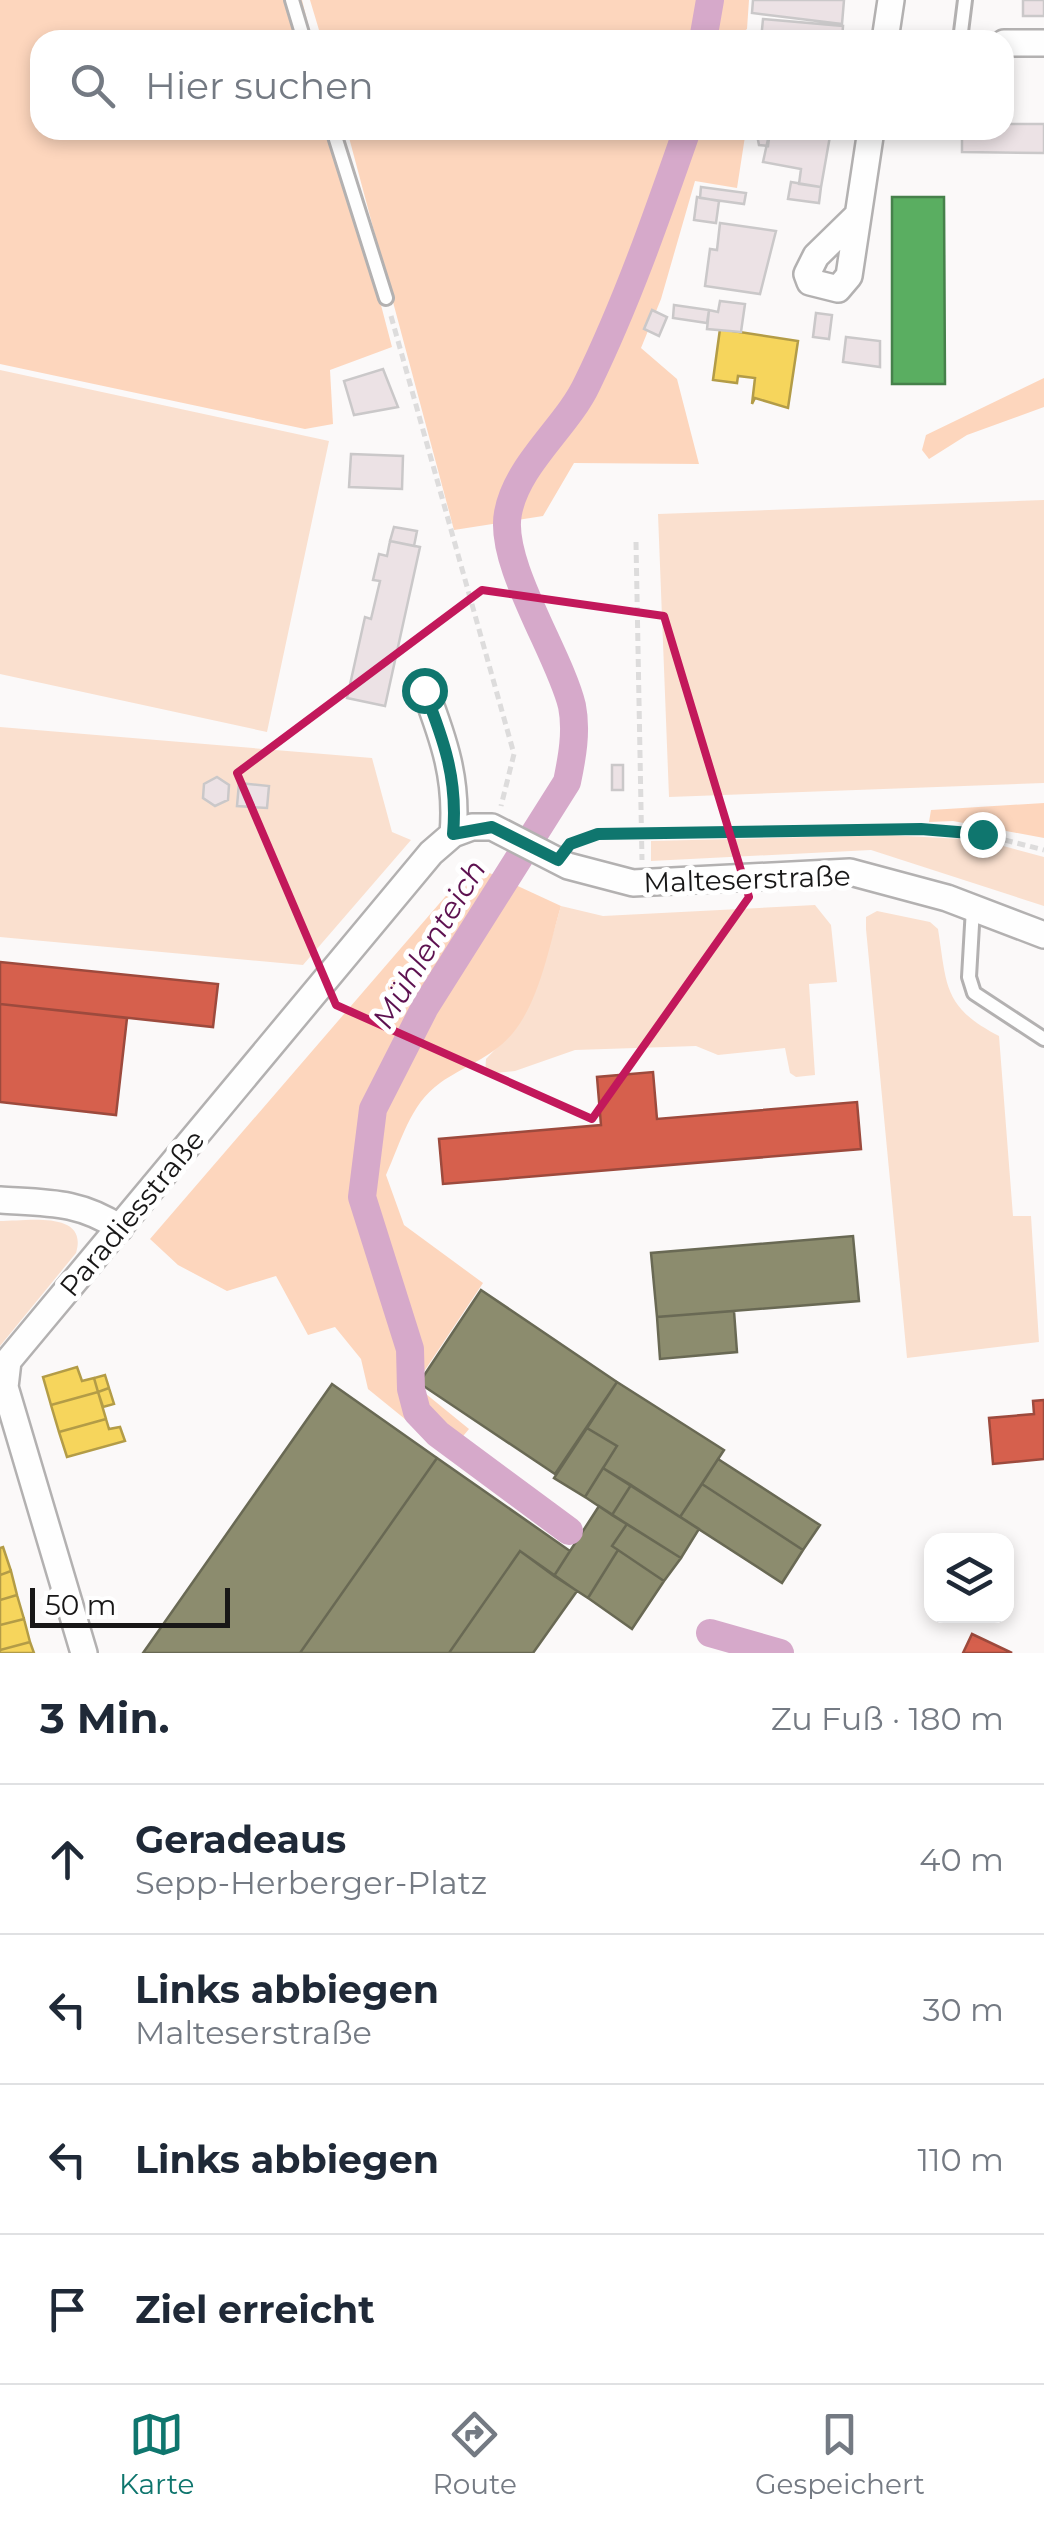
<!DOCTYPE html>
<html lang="de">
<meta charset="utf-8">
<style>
:root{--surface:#fff;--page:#f6f6f7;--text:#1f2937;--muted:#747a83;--line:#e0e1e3;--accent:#0f766e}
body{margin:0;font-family:Montserrat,sans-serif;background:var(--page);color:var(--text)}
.controls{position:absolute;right:30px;bottom:30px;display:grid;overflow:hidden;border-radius:20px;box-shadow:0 5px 15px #0003}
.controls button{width:90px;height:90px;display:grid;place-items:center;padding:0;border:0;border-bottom:2px solid var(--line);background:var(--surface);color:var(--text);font:50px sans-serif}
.scale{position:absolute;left:30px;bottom:25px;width:200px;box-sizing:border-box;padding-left:10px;border:5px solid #181717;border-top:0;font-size:28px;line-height:35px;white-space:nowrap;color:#181717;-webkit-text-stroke:8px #fff;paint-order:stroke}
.stop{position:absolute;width:30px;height:30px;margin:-22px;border:8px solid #0f766e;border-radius:50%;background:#fff}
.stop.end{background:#0f766e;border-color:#fff;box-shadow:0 2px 10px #0008}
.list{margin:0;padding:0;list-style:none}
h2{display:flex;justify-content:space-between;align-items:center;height:130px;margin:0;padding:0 40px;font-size:42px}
h2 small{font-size:32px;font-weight:400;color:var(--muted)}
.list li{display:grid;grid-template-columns:65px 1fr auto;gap:30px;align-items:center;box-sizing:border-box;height:150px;padding:0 40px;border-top:2px solid var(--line)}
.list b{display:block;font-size:38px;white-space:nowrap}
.list p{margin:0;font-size:32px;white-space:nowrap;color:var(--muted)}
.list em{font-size:32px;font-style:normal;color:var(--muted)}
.icon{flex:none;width:55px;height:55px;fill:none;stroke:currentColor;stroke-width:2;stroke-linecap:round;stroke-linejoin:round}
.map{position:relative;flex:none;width:1044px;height:1653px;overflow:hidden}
.search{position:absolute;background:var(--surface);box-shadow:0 5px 15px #0003;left:30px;right:30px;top:30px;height:110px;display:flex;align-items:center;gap:25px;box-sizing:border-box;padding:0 35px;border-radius:30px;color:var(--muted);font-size:38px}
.sheet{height:730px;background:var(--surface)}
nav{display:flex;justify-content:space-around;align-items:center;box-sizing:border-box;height:140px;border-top:2px solid var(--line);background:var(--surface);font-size:28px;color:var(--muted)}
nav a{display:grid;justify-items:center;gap:5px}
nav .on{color:var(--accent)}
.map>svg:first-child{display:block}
</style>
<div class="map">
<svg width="1044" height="1653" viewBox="0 0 1044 1653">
<rect width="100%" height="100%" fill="#fbf9f9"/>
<path fill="#fae0cf" d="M0,370L329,441L267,732L0,674Z
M1044,500V783L669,797L658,514Z
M0,727L372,758L392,832L411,840L303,965L0,937Z
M887,835L981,840L1044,857V906L871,850L651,861V841Z
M815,905L831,925L837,982L809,984L815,1075L796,1077L790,1073L785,1048L718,1055L696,1046L575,1050L515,1071L485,1074L486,1059C533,1012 543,968 561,906L603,916Z
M877,911L930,922L938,929C947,986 943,1007 999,1036L1013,1216H1031L1039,1342L907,1358L866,929V917Z
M0,1221C27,1221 89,1210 76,1253L0,1346Z"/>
<path fill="#fdd6bd" d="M0,0H302L312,40H40V130H335L392,347L330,370L333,424L305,429L0,364Z
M310,0H749L747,29L732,40H322Z
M347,130H746L737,188L695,181L661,299L641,348L677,379L699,464L574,463L543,516L454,530Z
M1044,378V407L967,435L929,459L922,450L926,435Z
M1044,803V838L953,821L929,822L931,810Z
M481,869L561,906C549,946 541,995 516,1029C495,1057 467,1064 440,1083C410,1104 401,1142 386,1175L404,1225L483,1283L415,1385L469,1429L448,1454L368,1389L361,1359L335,1327L308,1335L276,1276L227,1291L178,1265L150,1239L457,883Z"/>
<path fill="#f6d55c" stroke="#b39c47" stroke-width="2.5" d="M720,329L798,341L788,408L755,398L752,404L755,378L738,376L737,383L713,380Z
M77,1367L82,1381L94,1378L98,1392L51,1405L43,1377Z
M105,1375L109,1388L98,1392L94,1378Z
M109,1388L114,1404L103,1407L98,1392Z
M98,1392L106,1419L59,1432L51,1405Z
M106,1419L109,1429L120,1427L125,1441L67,1457L59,1432Z
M3,1547L11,1571L0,1575V1548Z
M11,1571L17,1595L0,1600V1575Z
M17,1595L24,1619L0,1625V1600Z
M24,1619L30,1642L0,1650V1625Z
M30,1642L34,1653H0V1650Z"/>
<path fill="#d6604d" stroke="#9d4a3d" stroke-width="2.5" d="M0,962L218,984L213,1027L0,1004Z
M0,1004L127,1018L116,1115L0,1102Z
M653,1072L657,1119L857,1102L861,1149L443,1184L439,1139L601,1125L597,1077Z
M1044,1400V1459L993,1464L989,1418L1034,1414L1033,1401Z
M972,1634L1012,1653H963Z"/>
<path fill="#5aae61" stroke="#46814b" stroke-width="2.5" d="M892,197H944L945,384H892Z"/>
<path fill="#8c8c6e" stroke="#696954" stroke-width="2.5" d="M853,1236L859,1301L657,1317L651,1253Z
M481,1290L617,1382L555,1474L419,1383Z
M734,1311L737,1352L660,1359L657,1317Z
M617,1382L724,1450L680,1517L603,1468L617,1446L587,1428Z
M332,1384L437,1458L300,1653H143Z
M587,1428L617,1446L585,1497L554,1478Z
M437,1458L570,1551L554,1576L520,1551L449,1653H300Z
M718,1459L820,1525L803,1550L702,1484Z
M603,1468L631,1485L612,1515L585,1497Z
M702,1484L803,1550L782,1583L680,1517Z
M631,1485L699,1529L681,1558L612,1515Z
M599,1506L627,1524L612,1546L618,1550L588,1598L554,1576Z
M627,1524L681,1558L664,1581L612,1546Z
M618,1550L664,1581L632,1629L588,1598Z
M520,1551L577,1591L533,1653H449Z"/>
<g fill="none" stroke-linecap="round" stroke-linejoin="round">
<path stroke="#d6a9ca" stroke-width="28" d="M703,40L710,0
M569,1531L438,1434L417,1412L411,1389L410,1349L362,1197L373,1109L425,1007L567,782C572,758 577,731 572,706C560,655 498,563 508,513C517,464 567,427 587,384C627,302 657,216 687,130
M710,1633L780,1653"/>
</g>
<path fill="#ece2e5" stroke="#cac8c9" stroke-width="2.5" d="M753,0H844L842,24L752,13Z
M1023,0H1044V16H1023Z
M763,19L843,26L842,40H761Z
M1004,124H1044V153L962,152V130H1004Z
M756,130H770L768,146L759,145Z
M770,130L830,136L821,187L799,184L801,169L763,162Z
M791,182L821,187L819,203L788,199Z
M701,187L746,193L744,204L700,198Z
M697,197L719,201L716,223L694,220Z
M720,223L776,231L760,294L705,286L710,249L717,250Z
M720,301L745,304L741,332L707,329L709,310L718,312Z
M674,305L709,310L707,323L673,318Z
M652,310L667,317L659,336L644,329Z
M816,313L832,315L829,339L813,337Z
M846,337L880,341V367L843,362Z
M383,369L398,407L354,415L344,381Z
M351,454L403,456L402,489L349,487Z
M394,527L417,531L414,546L390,541Z
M390,541L420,547L385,706L347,698L365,617L371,619L380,581L373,580L379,554L387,556Z
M612,765H623V790H612Z
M217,777L229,785L228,800L215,806L203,798L204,784Z
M239,783L269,786L267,808L237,806Z"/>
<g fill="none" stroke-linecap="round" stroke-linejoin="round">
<defs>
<path id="lane" d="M292,0L304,40
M960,40L965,0
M333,130L386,298
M973,908L969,977L974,993L1044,1039"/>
<path id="street" d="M885,40L891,0
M1004,43H1044
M857,216L816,256L807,274L810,282L838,289L849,276L871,130
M425,690C444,740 458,780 453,834
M0,1200C48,1203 79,1201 120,1228
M84,1653L5,1387L8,1361L431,853L453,834L472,827H492L568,866L633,883L850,872L947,898L1044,935"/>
</defs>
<use href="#lane" stroke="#b3b1b1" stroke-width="18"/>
<use href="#street" stroke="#b3b1b1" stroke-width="30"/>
<path stroke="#dddcdc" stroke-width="5" stroke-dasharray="8 5" stroke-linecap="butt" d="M391,316L514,754L501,806
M636,542L642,860
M578,841L598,834L921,829L981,834L1044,850"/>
<use href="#lane" stroke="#fefefe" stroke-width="12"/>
<use href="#street" stroke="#fefefe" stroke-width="25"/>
</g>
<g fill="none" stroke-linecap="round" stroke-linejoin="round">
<path stroke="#0f766e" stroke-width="12" d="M424,690C444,740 458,780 453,834L492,827L558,860L570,844L598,834L921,829L982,834"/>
</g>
<path fill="none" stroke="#c2185b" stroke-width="8" stroke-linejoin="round" d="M482,590L664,616L749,897L592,1119L336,1005L237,773Z"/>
<g text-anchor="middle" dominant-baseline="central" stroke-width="10" stroke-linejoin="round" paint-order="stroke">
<g font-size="28" fill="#181717" stroke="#fff">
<text transform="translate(747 879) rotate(-2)">Malteserstraße</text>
<text transform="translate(132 1213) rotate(-50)">Paradiesstraße</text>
</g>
<g font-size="30" font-style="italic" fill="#5d1150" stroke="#fff">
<text transform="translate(429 944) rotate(-59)">Mühlenteich</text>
</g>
</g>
</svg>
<div class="controls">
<button><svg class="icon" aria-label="layers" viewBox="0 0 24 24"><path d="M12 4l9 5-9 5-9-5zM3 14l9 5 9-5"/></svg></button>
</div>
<div class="scale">50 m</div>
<div class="stop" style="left:424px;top:690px"></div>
<div class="stop end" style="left:982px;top:834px"></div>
<div class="search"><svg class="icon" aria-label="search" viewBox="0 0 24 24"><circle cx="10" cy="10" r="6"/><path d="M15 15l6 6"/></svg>Hier suchen</div>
</div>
<section class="sheet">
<h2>3 Min.<small>Zu Fuß · 180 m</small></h2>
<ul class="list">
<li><svg class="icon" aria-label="ahead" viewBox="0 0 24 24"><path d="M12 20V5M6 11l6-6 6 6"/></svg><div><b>Geradeaus</b><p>Sepp-Herberger-Platz</p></div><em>40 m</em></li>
<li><svg class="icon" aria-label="left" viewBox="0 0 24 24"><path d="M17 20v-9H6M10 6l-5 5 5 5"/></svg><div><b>Links abbiegen</b><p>Malteserstraße</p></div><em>30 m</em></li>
<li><svg class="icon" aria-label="left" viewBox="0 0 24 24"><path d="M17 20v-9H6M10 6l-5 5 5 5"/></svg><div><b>Links abbiegen</b></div><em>110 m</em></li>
<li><svg class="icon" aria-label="arrive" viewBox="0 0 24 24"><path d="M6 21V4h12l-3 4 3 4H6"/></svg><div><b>Ziel erreicht</b></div></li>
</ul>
</section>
<nav>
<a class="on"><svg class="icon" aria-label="map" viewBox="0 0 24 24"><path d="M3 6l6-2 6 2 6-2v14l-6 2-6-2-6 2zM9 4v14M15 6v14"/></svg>Karte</a>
<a><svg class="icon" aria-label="directions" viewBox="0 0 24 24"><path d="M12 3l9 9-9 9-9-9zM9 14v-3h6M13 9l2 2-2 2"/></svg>Route</a>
<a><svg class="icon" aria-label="saved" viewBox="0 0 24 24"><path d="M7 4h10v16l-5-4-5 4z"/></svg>Gespeichert</a>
</nav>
